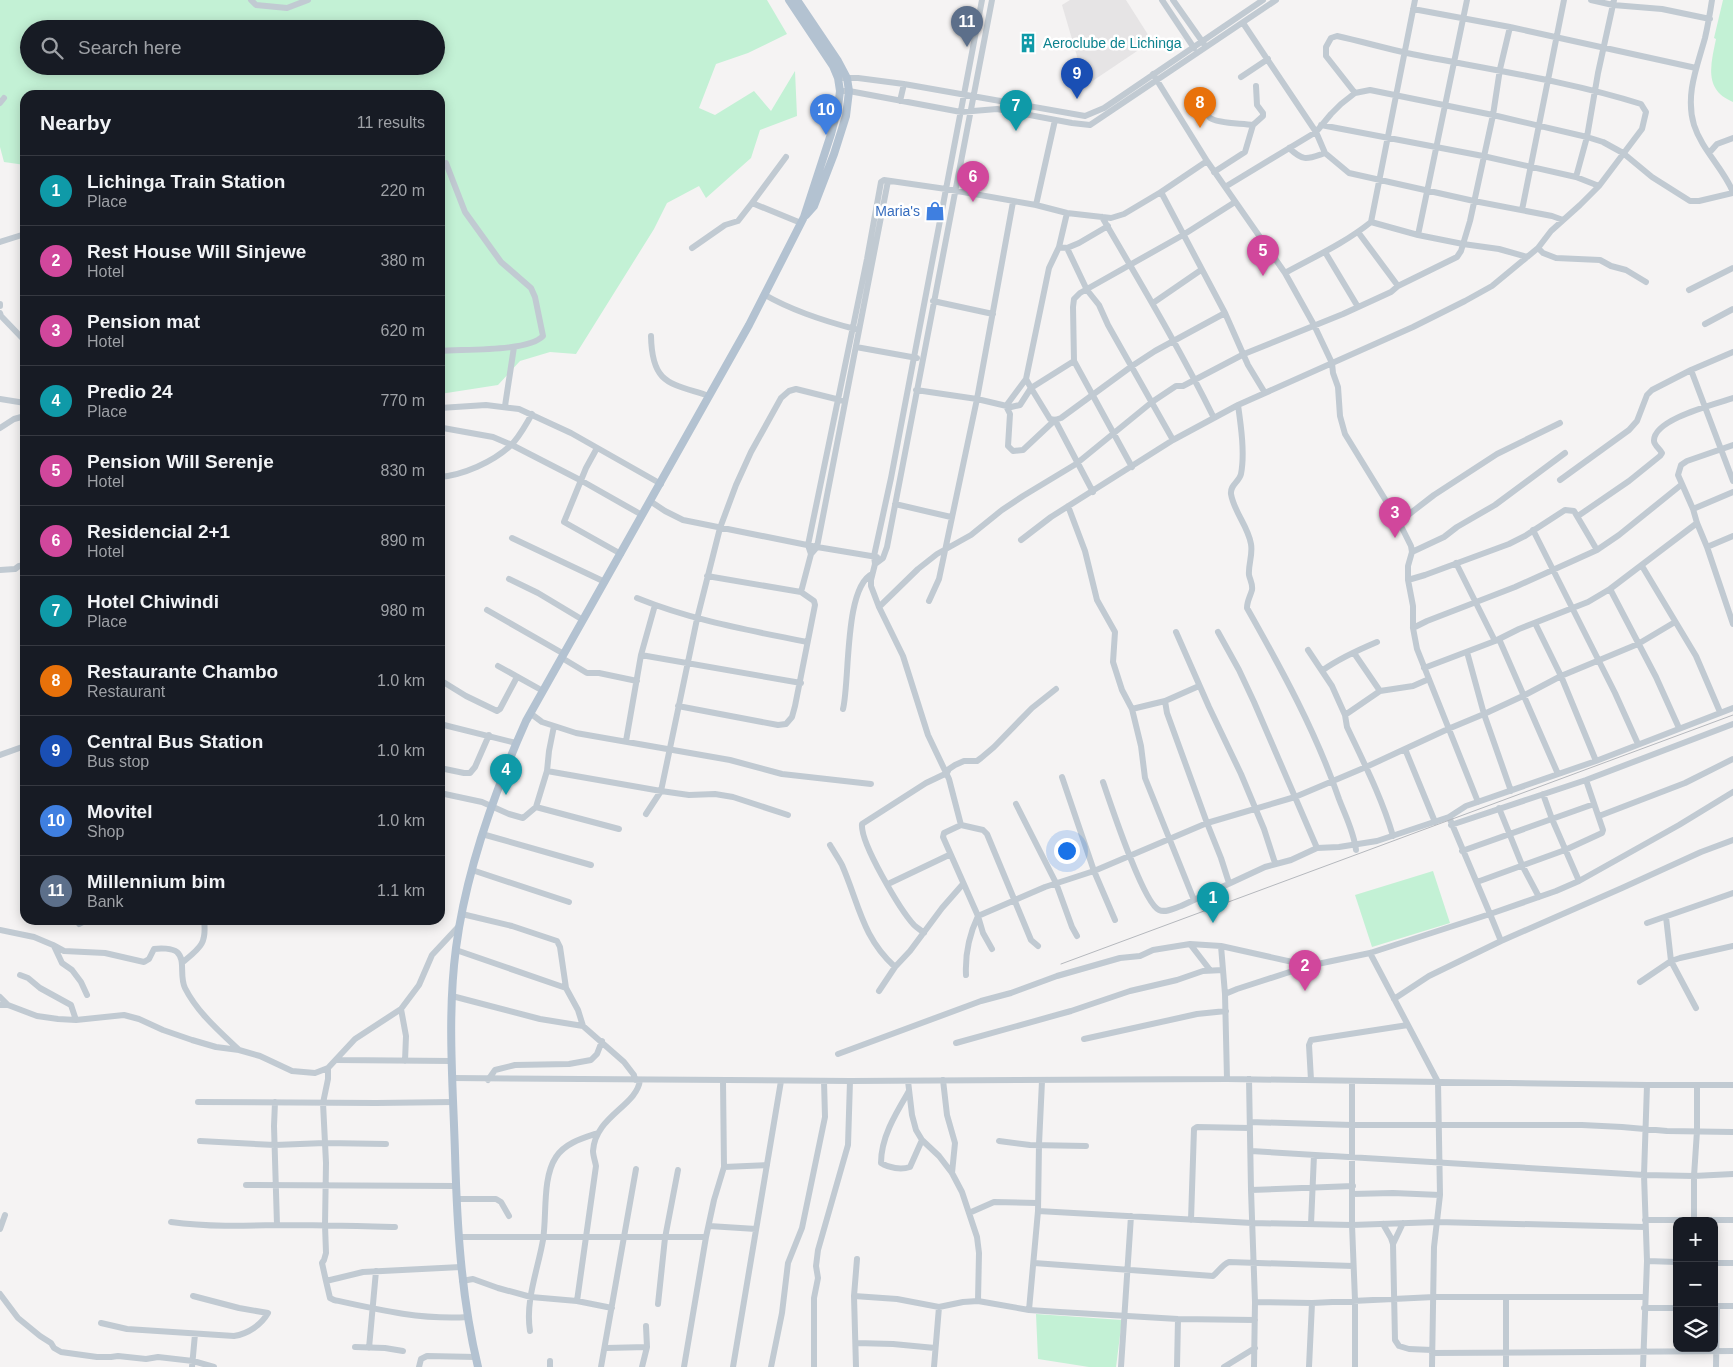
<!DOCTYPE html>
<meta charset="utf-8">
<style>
:root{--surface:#171b24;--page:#242831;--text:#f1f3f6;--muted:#9ea1a6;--line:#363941;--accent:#0f766e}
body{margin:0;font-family:Arial,sans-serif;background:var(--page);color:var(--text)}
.controls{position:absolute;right:15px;bottom:15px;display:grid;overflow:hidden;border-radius:10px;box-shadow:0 2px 12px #0003}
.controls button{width:45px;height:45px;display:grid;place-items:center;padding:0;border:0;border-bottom:1px solid var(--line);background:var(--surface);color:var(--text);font:25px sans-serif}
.you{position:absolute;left:1066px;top:850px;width:18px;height:18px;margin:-12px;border:4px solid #fff;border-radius:50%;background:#1a73e8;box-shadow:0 0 0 8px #1a73e833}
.badge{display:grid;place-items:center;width:32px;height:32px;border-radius:50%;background:var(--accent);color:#fff;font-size:16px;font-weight:700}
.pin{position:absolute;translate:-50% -41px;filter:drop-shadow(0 1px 2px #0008)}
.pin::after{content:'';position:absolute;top:26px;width:18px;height:15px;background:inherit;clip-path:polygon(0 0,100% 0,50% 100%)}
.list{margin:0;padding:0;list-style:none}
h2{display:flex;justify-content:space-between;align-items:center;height:65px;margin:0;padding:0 20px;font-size:21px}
h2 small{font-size:16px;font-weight:400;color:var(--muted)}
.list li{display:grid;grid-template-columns:32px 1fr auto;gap:15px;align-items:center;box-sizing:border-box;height:70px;padding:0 20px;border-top:1px solid var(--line)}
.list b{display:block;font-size:19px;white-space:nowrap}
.list p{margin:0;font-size:16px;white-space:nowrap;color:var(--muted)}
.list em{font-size:16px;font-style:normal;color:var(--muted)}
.icon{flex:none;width:28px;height:28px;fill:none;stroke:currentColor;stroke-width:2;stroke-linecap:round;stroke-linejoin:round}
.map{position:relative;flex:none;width:1733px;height:1367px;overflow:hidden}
.search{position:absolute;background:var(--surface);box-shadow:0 2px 12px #0003;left:20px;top:20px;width:425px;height:55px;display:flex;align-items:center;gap:12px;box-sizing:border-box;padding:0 18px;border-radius:28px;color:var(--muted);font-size:19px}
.panel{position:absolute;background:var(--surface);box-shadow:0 2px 12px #0003;left:20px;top:90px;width:425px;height:835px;border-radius:15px}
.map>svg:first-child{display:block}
</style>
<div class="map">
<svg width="1733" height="1367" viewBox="0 0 1733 1367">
<rect width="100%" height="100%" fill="#f5f3f3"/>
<path fill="#e6e4e5" d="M1070,0H1126L1152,41L1091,82L1084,80L1062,5Z"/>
<path fill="#c3f1d5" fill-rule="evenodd" d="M0,0H767L787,34L748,53L716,64L699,108L715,115L754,91L771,111L795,71L797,116L760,130L751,158L706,198L699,186L667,203L654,229L576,354L550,352L520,361L498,385L440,394V95H25V165L4,162L0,147ZM29,29H436V66H29Z
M1723,0H1733V102C1703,90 1711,64 1716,39L1714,38Z
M1433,871L1450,923L1372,947L1355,895Z
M1036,1314L1122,1320L1116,1367H1089L1038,1359Z"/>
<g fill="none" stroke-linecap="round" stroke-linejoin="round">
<path stroke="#c1cad2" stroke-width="6" d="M251,0L256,5L287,8L308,0
M982,0L891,478L874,556L875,564L871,580V586L879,607L903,656L928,735L949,779L961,825L983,830L987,834L1031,940L1038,946
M1162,0L1194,48
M1173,0L1204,44
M1591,0L1613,5L1662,9L1710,19
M1712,0C1710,13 1708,25 1705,38C1697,67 1685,95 1694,125C1702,150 1723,168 1733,192
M1413,9L1510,27L1696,68
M1243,23L1316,132L1325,153L1349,173L1474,201L1552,216L1563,220
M1153,74L1207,161L1285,273L1314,325L1332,363L1333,373L1338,387L1340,416L1345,434L1399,522L1411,546L1412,552L1408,566V580L1413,606V628L1417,649L1478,802
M1241,77L1268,59
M842,78H858L904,84L1085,116L1104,108L1263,0
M840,91H849L961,112L997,109L1072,123L1090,125L1276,0
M1202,100C1204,105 1206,114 1210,118C1219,124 1242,123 1253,125
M900,101L904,84
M0,103L4,98
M1321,125L1483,156L1576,177L1599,186
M1289,148C1304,162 1307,159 1325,153
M1709,153L1717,144L1733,138
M786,157L752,203L801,223
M1214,172L1245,152L1253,125L1263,116V113L1257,105L1256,86
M1576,177L1587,137L1598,73L1614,0
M1225,187L1316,132L1331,114L1341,104L1355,93L1370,90L1493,115L1587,137L1603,142L1623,153L1652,177L1690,201H1699L1733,193
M1161,192L1225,313L1248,365L1265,393
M1036,205L1055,120
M1522,210L1564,0
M1067,213L1059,247L1049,268L1026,379L1031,388L1074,361
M1102,217C1141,284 1180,349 1214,418
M1371,222L1418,235L1463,244L1499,249L1527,257
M1358,232L1398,286
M1418,235L1467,0
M0,242L25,234
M1059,247L1067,248L1087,290L1099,305L1108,325L1173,440
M692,248L725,225L738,221L752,203
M1067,248L1079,243L1108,226
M1538,248L1543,253L1556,258L1600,260L1611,266L1626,270L1646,282
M1325,252L1358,307
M1285,273C1314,257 1345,243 1371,222L1415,0
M1689,290L1733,268
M765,295C793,311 824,321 855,329
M933,301L993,314
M1153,303L1201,270
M0,304V306
M0,313L1,316L25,341
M1705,324L1733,309
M651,336C652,385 670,383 709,396
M856,347L917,358
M440,351C463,349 528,352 543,336L535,297L531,288L501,262L465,212L446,163
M1691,370L1733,481
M1026,379L1006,406L1010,414L1008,446L1013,451L1023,450L1055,420L1093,492
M916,390L977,399L1011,407L1020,405L1031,388L1050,419L1055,420L1061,418L1132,366L1155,351L1225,313
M0,399L25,403
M1238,405C1241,426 1245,454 1241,474C1239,482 1230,485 1231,494C1234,512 1248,526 1251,544C1253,555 1248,565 1249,575C1250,580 1253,584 1252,590C1250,597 1247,601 1247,608C1282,670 1316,732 1339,799C1345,815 1354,832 1356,850
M505,406L514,347
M440,408L486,405L519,409L571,433L661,484
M440,425L443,428L493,437L512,445L582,481L642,515
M0,428L14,419L25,416
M597,448L586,468L564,522L621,554
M1132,467L1074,361L1073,307L1074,299L1080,293L1183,235L1235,202
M440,477C463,475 493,462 510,446C519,438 526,424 532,414
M1560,480L1629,430L1637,421L1647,395L1652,390L1691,370L1733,352
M1733,492L1693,509L1697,523L1707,547L1733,624
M650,501L665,511L683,520L817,547L877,557
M895,504L951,517
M1068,506L1085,551L1097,600L1115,632L1113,662L1122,690L1132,709L1141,746L1145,778L1194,900
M1693,509L1678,475L1681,465L1687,461L1733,445
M1578,516L1629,481L1660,456L1662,453C1660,449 1654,445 1654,441C1653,419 1716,404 1733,398
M1399,522L1434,495L1497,454L1560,423
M1533,530L1615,693L1638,744
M512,538L605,582
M1021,540L1051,517L1173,440L1238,405L1413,327L1465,301L1492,286L1538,248L1551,231L1580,205L1599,186L1642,129L1646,112L1641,104C1565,80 1485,69 1407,53C1384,48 1360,41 1337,36L1331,38L1326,47V56L1355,93
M1707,547L1733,536
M1412,552L1444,537L1457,527L1495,505L1565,453
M811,554L808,545L867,259L881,182L884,180L946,189L1036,205L1067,213L1111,218L1124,214L1161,192L1207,161
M1456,563L1495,641
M875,564L883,558L887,547L992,0
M1642,566L1696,656L1720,712
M0,570L15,569L19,566L25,565
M509,579L538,593L583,620
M1408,580L1425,575L1509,544L1525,536L1565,510L1574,511L1597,550
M1610,589L1656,677L1679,728
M801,592L811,554L817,547L888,181
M637,598C694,621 748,630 807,642
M929,601L939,579L977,399L1013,202
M879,607L918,569L937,554L971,535L1002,510L1023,496L1076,464L1152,402L1176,386H1183L1244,354L1343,314L1391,292L1398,286L1457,257L1461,251L1470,221L1493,115L1500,69L1510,27
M487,610L564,654
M1535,623L1561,676L1596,761
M1413,628L1427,621L1515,587L1597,550L1619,535L1681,485
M1176,632L1209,707L1241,774L1264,829L1275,863
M1218,632L1239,670L1254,702L1317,848
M1499,639L1558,774
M1308,650L1332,686L1345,715L1347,727C1364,763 1382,798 1393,836
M1467,652L1484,714L1511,791
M1354,653L1380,691
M641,655L801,683
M562,658L587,673H599L637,681
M498,666L543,691
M1424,668L1495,641L1519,629L1588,602L1610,589L1697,523
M1323,670C1340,658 1358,650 1377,642
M440,680L466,696L497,711L500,709L517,677
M1165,701L1167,713L1207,823L1221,858L1229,883
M678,706L778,725L786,724L792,717L795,706L815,605L814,601L801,592L707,576
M843,709C850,681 844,588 872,574
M1132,709L1165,701L1199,686
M530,713L542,722L576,733L730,760L782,774L871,784
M1345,715L1380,691L1413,686L1429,679
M440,724L516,743
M626,741L641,655L655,605
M1405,749L1435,822
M0,755L25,746
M440,768L464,773H470L475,767L489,735
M547,771L661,791L689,795L715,794L733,797L788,815
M1062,777L1094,871L1115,920
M1103,782C1110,802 1143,903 1159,910C1166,913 1175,908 1181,906L1265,867L1291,860L1317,848L1339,847L1377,841L1449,817
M440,793L482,802L509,814L523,818L536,807L547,771L549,751L554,726
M1543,794L1552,819L1579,881
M1016,804L1056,883L1072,927L1077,936
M536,807L619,829
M1499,808L1522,865L1539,897
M646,814L661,791L697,619L720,528L736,485L751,452L781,398L789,391L796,389L844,401
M1599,816L1685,783L1733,759
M961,825L944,833L943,837L978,916L983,933L992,949
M1451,825L1586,780L1733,724
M482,834L591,865
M830,845C834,852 839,859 842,865C859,904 862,937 895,967
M1462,851L1594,804
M472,870L569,902
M1477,882L1565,850L1602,833L1603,830L1586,780
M888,884L949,855
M462,914L512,926L557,941L560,947L566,988L578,1010L583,1026L624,1062L634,1075L635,1080
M1666,917L1671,961L1696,1008
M1647,923L1733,893
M79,924L87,920
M0,930L34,937L53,945L64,951L105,953L144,962L149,959L154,949C160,948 172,948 177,952C186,960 179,976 185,988C197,1012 219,1031 238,1049
M924,933C921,930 917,928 914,925C901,911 860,843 862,824L926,783L947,773L949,769L955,765L964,761H977L981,758L994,747L1032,708L1056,689
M1501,941L1490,914L1556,891L1579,881L1679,825L1733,792
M1190,944L1221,946L1306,965
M54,946L62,963L72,970L81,982L87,995
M1221,946L1225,994
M456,950L566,988
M1370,953L1438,1082L1440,1195L1434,1247L1432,1367
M183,962C200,948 207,944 204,920
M20,975L28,978L40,988L71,1005L76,1020
M966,975C965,954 969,935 978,916L1045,887L1094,871L1207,823L1295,797L1366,767L1448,729L1484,714L1523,696L1561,676L1638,644L1675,622
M1640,982L1671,961L1680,958L1733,946
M879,991L895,967L910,951L942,908L963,884
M452,996L540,1019L583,1026
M0,997L8,1005
M1394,999L1429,976L1501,941L1622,888L1701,852L1733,840
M0,1005H8L37,1016L58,1019L76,1020L124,1015L139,1019L163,1030L192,1040L216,1047L239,1050L260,1056L292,1071L315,1073L328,1068L355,1039L401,1009L419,985L432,955L459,926
M401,1009L406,1036L405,1061
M1084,1039L1197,1014L1226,1011
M956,1043L1071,1011L1130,991L1177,980L1203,971L1223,970
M838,1054L981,1001L1011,993L1057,976L1120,958L1140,956L1153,950L1190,944L1210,970
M337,1060L451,1061
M452,1078L850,1081L1227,1079L1647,1085H1733
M1227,1079L1225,994L1237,989L1308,966L1370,953L1490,914L1449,817L1466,806L1596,761L1733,708
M1249,1079L1251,1190L1255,1302L1254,1367
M488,1080L495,1070L515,1065L569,1064L591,1060L597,1054L602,1041
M943,1080L947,1115L955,1143L952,1173
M1311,1080L1309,1045L1311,1040L1408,1025
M908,1081L912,1115L916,1130L922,1140L939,1156L952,1173L962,1192L977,1237L979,1253L978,1301
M1352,1081V1225L1355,1300V1367
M909,1091C896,1113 881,1137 881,1163C889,1168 901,1170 910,1167L922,1140
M198,1102L376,1103L453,1102
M275,1102L274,1126L277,1225
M1250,1122L1352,1125H1582L1622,1127L1667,1131L1733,1132
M200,1141L275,1145L325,1143L386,1144
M999,1141L1030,1145L1086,1146
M1251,1151L1644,1175L1694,1176L1733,1174
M724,1167L767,1165
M246,1185L456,1186
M1251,1190L1353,1186
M1352,1194L1393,1193L1440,1195
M457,1199H496L501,1202L509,1216
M1038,1211L1252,1223L1352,1225L1437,1222L1645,1227
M969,1213L994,1202L1037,1203
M1191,1220L1194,1129L1197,1127L1250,1128
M1645,1220H1733
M1694,1220V1176L1697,1131V1085
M171,1222C207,1227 243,1226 279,1225C318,1225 356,1226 395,1227
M1311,1224L1314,1155
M1383,1224L1391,1238L1393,1244L1395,1340L1399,1346L1409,1349L1432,1350
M709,1226L756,1229
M0,1229L5,1215
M458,1237H706
M1393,1244L1403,1223
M1647,1261L1677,1262
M1034,1263L1213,1276C1219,1271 1222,1265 1229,1262L1353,1266
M1714,1263H1733
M461,1267L363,1272L326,1281L330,1298L334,1300C379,1310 422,1320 468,1317
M326,1281L322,1263L324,1260L326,1253L325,1225L326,1163L323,1103L328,1079V1068
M462,1281L473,1279L498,1288L531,1297L577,1301L612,1308
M0,1294L18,1318L40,1336L51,1343L54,1348L61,1352L97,1357H111L118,1356L146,1359L158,1357L193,1361L214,1367
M854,1296L897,1299L939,1307L963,1302L978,1301L1029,1310L1060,1312L1178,1319L1255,1320
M1506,1297V1367
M577,1301L596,1166C595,1161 593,1155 593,1151C595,1116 637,1106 640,1080
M1255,1302L1312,1303L1434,1297H1645
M658,1304L665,1238L678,1170
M1714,1306H1733
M1644,1308H1677
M1029,1310L1038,1211L1039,1144L1042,1081
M101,1323L127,1329L234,1336C248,1334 261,1325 268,1313L239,1308L193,1296
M530,1331C525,1301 538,1269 543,1240C547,1215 542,1178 556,1157C565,1143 583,1138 598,1133
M856,1343L893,1344L935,1348
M355,1347L385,1348L403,1351
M369,1348L376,1271
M606,1348L647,1347
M1432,1353L1733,1351
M192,1367L195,1334
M419,1367L421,1359L427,1356L476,1357
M550,1367V1361
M601,1367L636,1169
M642,1367L647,1347L646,1326
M684,1367L706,1237L714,1200L724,1167L723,1081
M733,1367L781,1081
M771,1367L782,1313L788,1263L802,1228L825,1117L824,1081
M814,1367V1298L818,1278L816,1266L818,1250L848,1145L850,1081
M856,1367L854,1296L857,1259
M934,1367L939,1307
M1121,1367L1131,1216
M1177,1367L1178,1319
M1224,1367L1255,1348
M1309,1367L1312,1303
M1643,1367L1647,1261L1644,1175L1647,1085
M1716,1367L1717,1306"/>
<path stroke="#b3c2d1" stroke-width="8" d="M797,0L838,61L847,78L849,91L846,116L834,154L814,206L806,215
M478,1367C461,1297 457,1225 455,1153C453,1085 447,1016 456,948C466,870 494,793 526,721L749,325L804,217L831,134L838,107L840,91L838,78L833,66L789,0"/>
<path stroke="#b5b8bd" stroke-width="1" d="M1061,964L1733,715"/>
</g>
<defs>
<symbol id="building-bare" viewBox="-9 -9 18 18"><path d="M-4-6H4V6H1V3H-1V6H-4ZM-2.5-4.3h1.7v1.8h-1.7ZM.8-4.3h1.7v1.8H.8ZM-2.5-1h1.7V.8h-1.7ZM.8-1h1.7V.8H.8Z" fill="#0f9aa8" stroke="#fff" stroke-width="2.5" paint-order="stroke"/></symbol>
<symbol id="shop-bare" viewBox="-9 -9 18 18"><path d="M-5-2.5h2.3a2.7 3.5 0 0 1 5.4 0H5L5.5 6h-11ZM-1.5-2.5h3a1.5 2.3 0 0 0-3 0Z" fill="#3f7fe0" stroke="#fff" stroke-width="2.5" paint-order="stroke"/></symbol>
</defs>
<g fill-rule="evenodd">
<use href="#building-bare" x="1014" y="29" width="28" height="28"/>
<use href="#shop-bare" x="921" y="197" width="28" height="28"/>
</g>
<g text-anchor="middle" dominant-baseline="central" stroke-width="5" stroke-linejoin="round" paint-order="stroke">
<g font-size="14" fill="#0d838f" stroke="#fff" text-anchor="start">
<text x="1043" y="43">Aeroclube de Lichinga</text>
</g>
<g font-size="14" fill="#366cbe" stroke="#fff" text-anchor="end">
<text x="920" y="211">Maria's</text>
</g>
</g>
</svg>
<div class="controls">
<button>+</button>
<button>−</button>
<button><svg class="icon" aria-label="layers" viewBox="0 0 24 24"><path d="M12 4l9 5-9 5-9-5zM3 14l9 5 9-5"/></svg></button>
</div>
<div class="you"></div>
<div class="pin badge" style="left:1213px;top:923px;background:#0f9aa8">1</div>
<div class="pin badge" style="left:1305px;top:991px;background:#d1479c">2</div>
<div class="pin badge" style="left:1395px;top:538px;background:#d1479c">3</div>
<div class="pin badge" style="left:506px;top:795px;background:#0f9aa8">4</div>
<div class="pin badge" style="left:1263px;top:276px;background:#d1479c">5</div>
<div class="pin badge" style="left:973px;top:202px;background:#d1479c">6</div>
<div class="pin badge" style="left:1016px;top:131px;background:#0f9aa8">7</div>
<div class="pin badge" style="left:1200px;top:128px;background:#e8710a">8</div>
<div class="pin badge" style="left:1077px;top:99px;background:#1a4fb4">9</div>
<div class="pin badge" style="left:826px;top:135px;background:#3f7fe0">10</div>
<div class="pin badge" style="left:967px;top:47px;background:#5c6f8a">11</div>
<div class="search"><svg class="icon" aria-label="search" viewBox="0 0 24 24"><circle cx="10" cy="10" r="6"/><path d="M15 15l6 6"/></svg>Search here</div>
<section class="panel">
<h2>Nearby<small>11 results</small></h2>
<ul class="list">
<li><span class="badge" style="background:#0f9aa8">1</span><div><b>Lichinga Train Station</b><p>Place</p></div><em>220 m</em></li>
<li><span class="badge" style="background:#d1479c">2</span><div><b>Rest House Will Sinjewe</b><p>Hotel</p></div><em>380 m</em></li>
<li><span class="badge" style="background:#d1479c">3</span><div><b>Pension mat</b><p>Hotel</p></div><em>620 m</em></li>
<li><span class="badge" style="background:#0f9aa8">4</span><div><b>Predio 24</b><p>Place</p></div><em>770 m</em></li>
<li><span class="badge" style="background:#d1479c">5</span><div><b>Pension Will Serenje</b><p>Hotel</p></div><em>830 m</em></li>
<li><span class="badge" style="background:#d1479c">6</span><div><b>Residencial 2+1</b><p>Hotel</p></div><em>890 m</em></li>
<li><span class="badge" style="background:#0f9aa8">7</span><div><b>Hotel Chiwindi</b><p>Place</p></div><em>980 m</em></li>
<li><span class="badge" style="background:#e8710a">8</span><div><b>Restaurante Chambo</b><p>Restaurant</p></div><em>1.0 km</em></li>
<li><span class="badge" style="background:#1a4fb4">9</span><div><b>Central Bus Station</b><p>Bus stop</p></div><em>1.0 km</em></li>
<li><span class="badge" style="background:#3f7fe0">10</span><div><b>Movitel</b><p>Shop</p></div><em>1.0 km</em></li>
<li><span class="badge" style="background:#5c6f8a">11</span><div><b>Millennium bim</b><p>Bank</p></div><em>1.1 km</em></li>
</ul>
</section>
</div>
